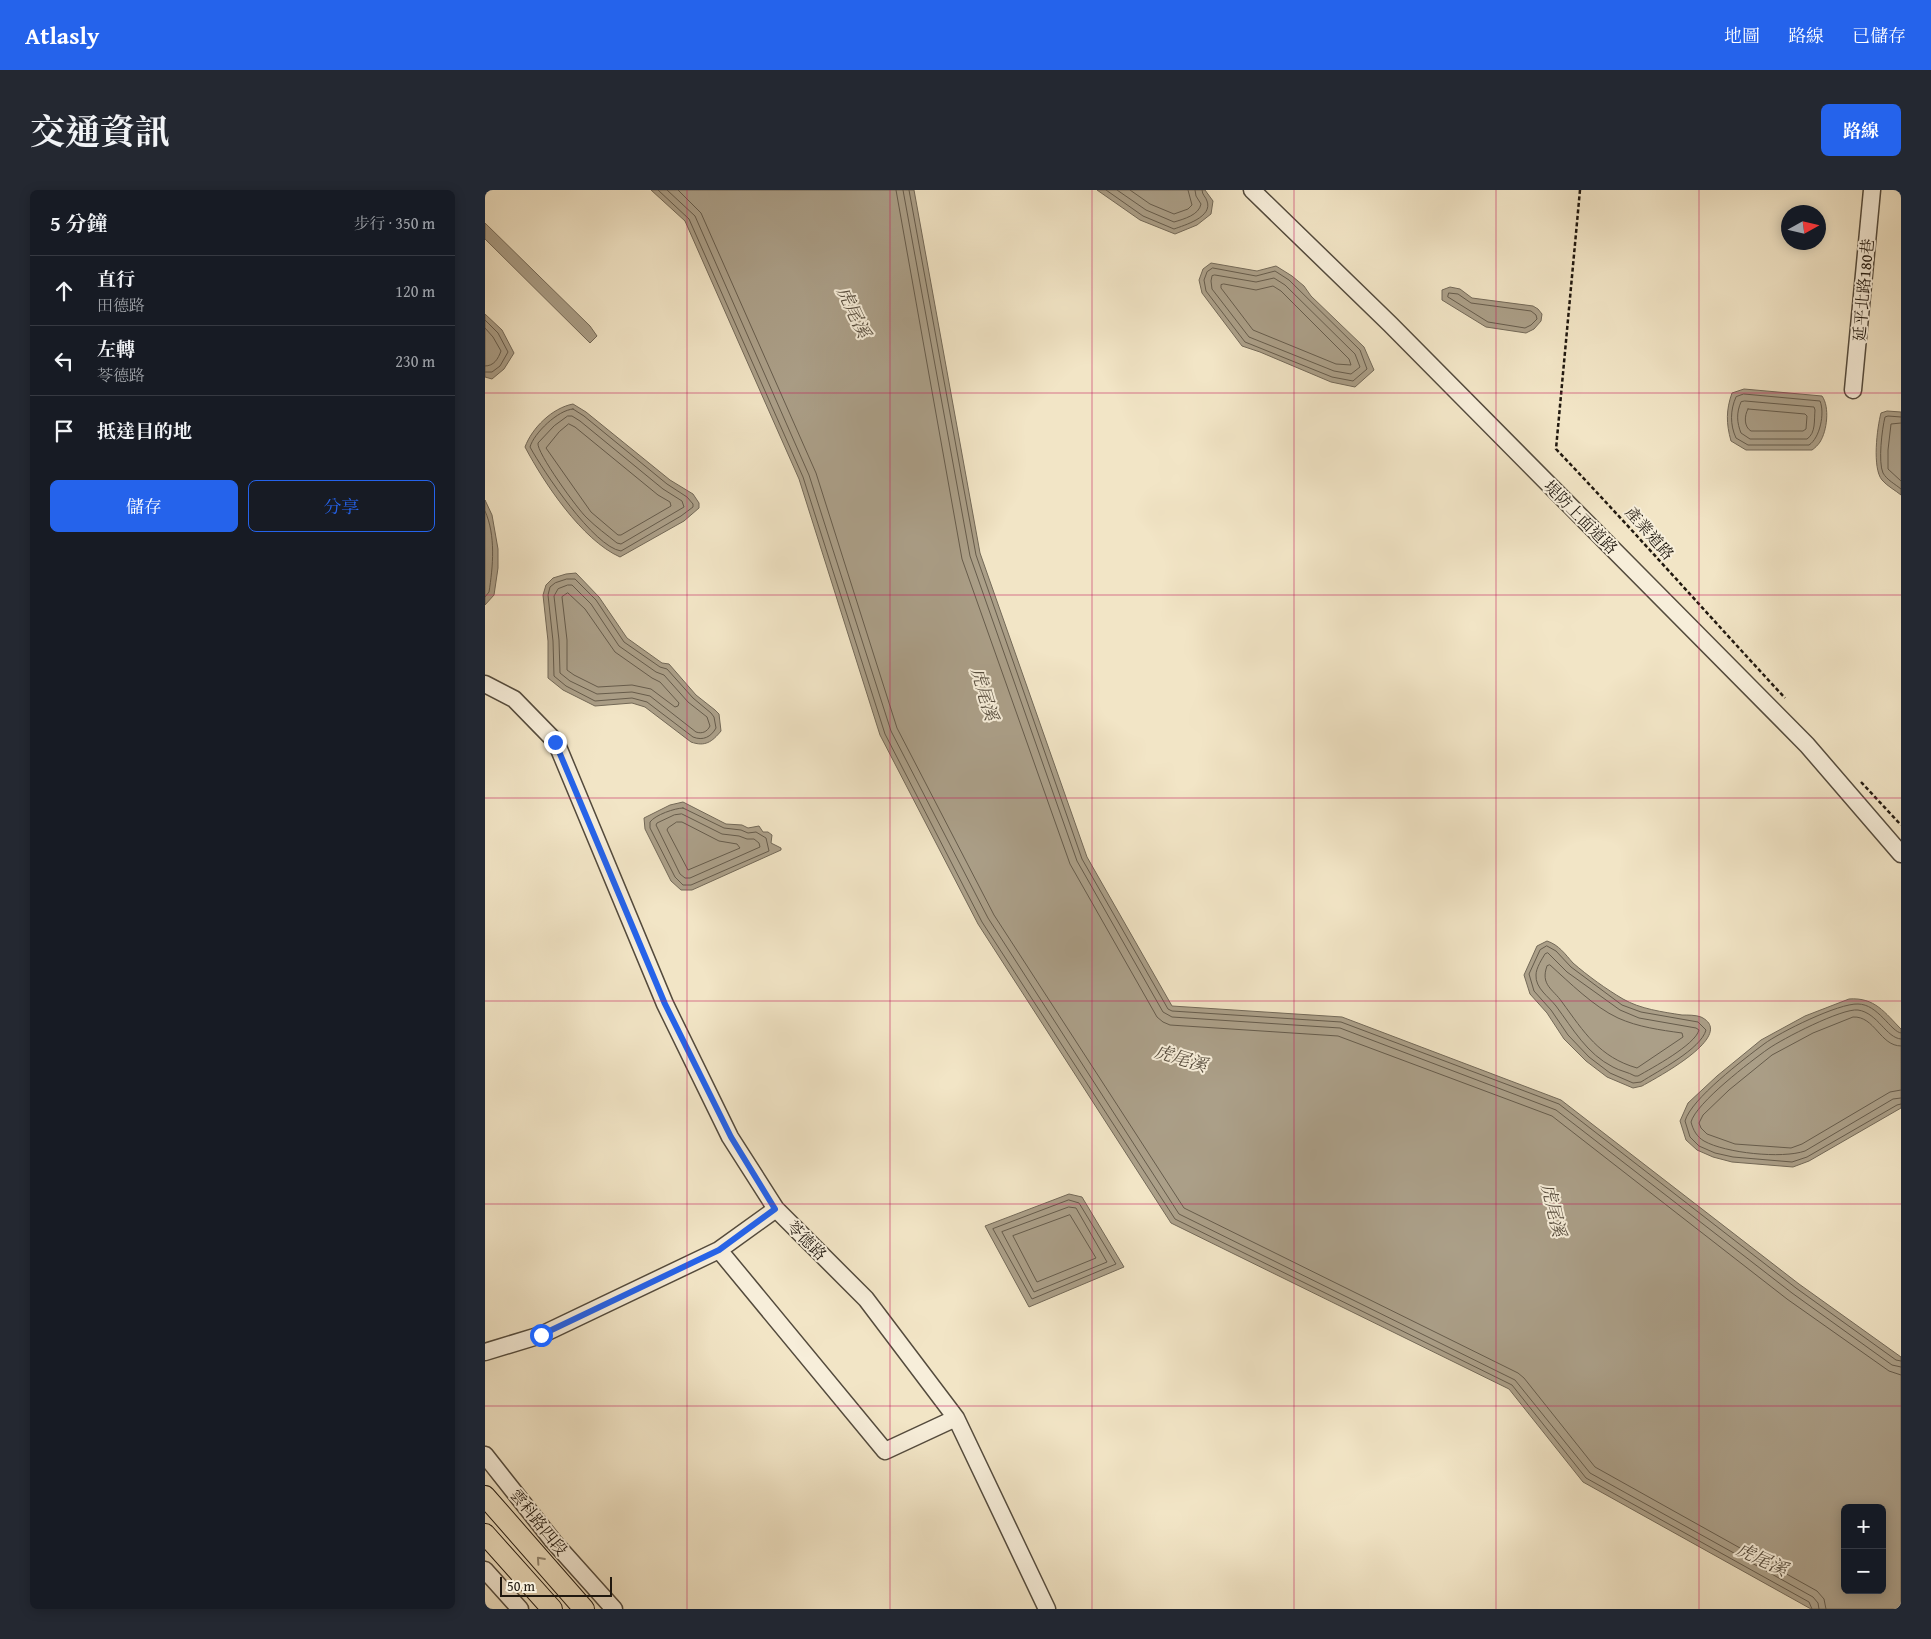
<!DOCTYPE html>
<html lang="zh-TW">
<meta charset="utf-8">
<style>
:root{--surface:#171b24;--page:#242831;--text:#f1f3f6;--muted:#9ea1a6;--line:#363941;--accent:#2563eb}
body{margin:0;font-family:"Gentium Book Plus","Noto Serif TC",serif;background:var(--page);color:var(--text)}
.controls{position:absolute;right:15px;bottom:15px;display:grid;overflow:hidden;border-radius:8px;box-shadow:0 2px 12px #0003}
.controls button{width:45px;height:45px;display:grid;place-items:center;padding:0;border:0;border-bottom:1px solid var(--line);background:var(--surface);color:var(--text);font:25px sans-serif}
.compass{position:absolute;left:1296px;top:15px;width:45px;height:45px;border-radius:50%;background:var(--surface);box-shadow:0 2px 12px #0003;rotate:82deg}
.scale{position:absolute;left:15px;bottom:12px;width:112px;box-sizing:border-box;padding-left:5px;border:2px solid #20180f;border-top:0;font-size:14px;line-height:18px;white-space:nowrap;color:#20180f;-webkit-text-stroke:4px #f7eeda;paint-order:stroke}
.stop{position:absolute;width:15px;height:15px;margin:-11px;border:4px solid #2563eb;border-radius:50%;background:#fff}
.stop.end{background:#2563eb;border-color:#fff;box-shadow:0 1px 5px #0008}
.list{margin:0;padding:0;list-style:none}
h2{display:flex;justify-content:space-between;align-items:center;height:65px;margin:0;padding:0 20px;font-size:21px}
h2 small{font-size:16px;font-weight:400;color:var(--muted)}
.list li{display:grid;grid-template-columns:32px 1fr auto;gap:15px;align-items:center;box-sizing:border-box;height:70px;padding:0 20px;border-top:1px solid var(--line)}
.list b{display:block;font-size:19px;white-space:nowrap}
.list p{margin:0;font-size:16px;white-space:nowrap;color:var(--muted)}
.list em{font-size:16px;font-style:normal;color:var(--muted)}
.actions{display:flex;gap:10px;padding:15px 20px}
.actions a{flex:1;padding:11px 0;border:1px solid var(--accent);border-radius:8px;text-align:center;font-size:18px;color:var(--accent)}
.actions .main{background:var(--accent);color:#fff}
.icon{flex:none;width:28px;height:28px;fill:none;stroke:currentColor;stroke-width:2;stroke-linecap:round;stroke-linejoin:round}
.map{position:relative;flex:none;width:1416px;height:1419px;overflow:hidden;border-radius:8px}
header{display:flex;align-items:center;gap:30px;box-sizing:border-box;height:70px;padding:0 25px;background:var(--accent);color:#fff}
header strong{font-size:24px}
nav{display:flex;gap:28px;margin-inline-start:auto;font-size:18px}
.intro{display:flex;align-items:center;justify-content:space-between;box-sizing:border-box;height:120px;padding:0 30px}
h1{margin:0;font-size:35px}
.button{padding:12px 22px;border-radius:8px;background:var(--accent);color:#fff;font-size:18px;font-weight:700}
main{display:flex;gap:30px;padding:0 30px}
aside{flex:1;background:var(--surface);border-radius:8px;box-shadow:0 2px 12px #0003}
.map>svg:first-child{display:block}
</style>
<header>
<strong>Atlasly</strong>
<nav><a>地圖</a><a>路線</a><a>已儲存</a></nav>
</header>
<div class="intro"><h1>交通資訊</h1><a class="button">路線</a></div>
<main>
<aside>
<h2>5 分鐘<small>步行 · 350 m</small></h2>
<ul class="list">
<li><svg class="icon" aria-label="ahead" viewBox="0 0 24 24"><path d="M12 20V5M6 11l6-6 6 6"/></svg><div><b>直行</b><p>田德路</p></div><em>120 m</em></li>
<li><svg class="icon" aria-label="left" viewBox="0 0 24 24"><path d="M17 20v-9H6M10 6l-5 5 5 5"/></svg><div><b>左轉</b><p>苓德路</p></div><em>230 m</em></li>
<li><svg class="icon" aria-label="arrive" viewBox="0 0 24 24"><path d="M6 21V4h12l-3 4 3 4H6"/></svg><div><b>抵達目的地</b></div></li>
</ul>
<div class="actions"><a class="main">儲存</a><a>分享</a></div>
</aside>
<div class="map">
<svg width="1416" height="1419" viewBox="0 0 1416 1419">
<rect width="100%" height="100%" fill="#f2e5c6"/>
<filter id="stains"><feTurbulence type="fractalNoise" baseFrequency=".004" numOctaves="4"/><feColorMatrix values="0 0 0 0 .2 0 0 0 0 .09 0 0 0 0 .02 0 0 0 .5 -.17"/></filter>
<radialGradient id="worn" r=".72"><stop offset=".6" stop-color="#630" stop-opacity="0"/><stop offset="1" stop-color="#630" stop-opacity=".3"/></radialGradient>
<path fill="#ab9f88" stroke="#736958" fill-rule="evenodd" d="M166,0H429L495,363L602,667L687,816L857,827L1076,910L1314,1094L1416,1167V1419H1326L1098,1292L1024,1199L686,1033L493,734L395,545L314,289L200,31ZM1360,1318H1397V1400H1360Z
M612,0H720L728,11L726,24L712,35L690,44L655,30Z
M0,33L105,136L112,146L105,153L0,49Z
M726,73L772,81L791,76L807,86L819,96L826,106L879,157L889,180L870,197L846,192L775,162L757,156L717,103L714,90L718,79Z
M965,97L975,99L987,108L1048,116L1053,119L1057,124L1056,131L1049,139L1041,143L1001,137L957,110V100Z
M0,124L17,140L29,163L19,179L7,189L0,187Z
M1259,199L1337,206C1345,217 1342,241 1335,252C1333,255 1330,258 1327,260H1261L1246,251C1241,233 1241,220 1247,203Z
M88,214L101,222L185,290L208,304L214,313V318L199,331L135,367C97,350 59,293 40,257C47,238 67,218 88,214Z
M1402,221L1416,222V305C1410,300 1402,296 1397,290C1387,278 1392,238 1396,223Z
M0,310L7,325L13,359V378L9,405L0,415Z
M91,383L114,407L142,448L177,473L184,474L211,505L230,520L234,524L236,541C227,552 220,557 206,552L160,517L147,513L110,516L78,500L63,488V451L58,405L61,395L68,388L81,384Z
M198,612L241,634L257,635L263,638L274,636L278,642H283L287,645L286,653L296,658V660L207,700H196L186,691L160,639L159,628L185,615Z
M1062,751C1074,755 1080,764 1088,773C1103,786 1121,799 1138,809C1155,819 1178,822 1197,825C1203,825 1211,825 1216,827C1253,845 1171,888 1157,896L1148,898L1122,887L1101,871L1079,849L1062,823L1045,804L1039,785L1052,756Z
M1364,809C1390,807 1400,823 1416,839V918L1324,971L1308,977L1247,972L1228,967L1212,960L1201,950L1195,931L1203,913L1232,886L1276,850L1320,826Z
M584,1004L597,1007L639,1077L544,1117L500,1036Z"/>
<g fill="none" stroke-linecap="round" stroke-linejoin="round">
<path stroke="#665c4c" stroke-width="1" d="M173,0L204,29L318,287L400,544L497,732L690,1029L1027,1195L1101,1288L1324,1412L1327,1419
M182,0L210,26L324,285L406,541L503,728L694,1024L1030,1190L1105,1283L1328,1407L1333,1413L1334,1419
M193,0L216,23L331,283L412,538L509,725L699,1018L1033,1183L1039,1188L1110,1277L1332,1401L1339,1409L1341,1419
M411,0L477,369L585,674L672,827L678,832L685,835L853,846L1067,926L1302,1109L1404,1181L1416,1185
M418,0L485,366L592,671L678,822L687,827L855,838L1071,920L1307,1103L1407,1175L1416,1177
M424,0L491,365L597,669L683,819L687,821L856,832L1074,914L1311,1098L1411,1170L1416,1171
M621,0L658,26L689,39C700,35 728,27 722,11C721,7 717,5 717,0
M632,0L661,20L689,32C699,29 714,25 716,14L711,6L710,0
M645,0L665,14L689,24L703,19L707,15L703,0
M728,78L771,86L790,81L804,90L875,160L882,179L868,191L847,187L760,152L721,101L719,90L722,82Z
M730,85L771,92L789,88L800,95L870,164L875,177L866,184L849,181L764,147L727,99L726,91L727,86Z
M739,94L771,100L788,96L796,101L864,169L866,175L851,174L768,140L736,98V95Z
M964,103L973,104L986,113L1046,121L1051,125L1052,129L1046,135L1040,138L1003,132L963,107Z
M0,130L13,143L23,162L15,176L7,182H0
M0,138L8,147L16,161C13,169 9,176 0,176
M1259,204L1335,211C1340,223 1335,248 1324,255H1263L1251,248C1245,235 1245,220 1251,207Z
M1260,211L1329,217L1330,220C1329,230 1331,243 1322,249H1265L1256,243C1252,233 1251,223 1256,212Z
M88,219L99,226L182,294L202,307L208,314V317L196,326L136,361C109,357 58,281 45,257C49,243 73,220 88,219Z
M1263,219L1320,224L1322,226L1321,239L1318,241H1266C1259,237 1259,226 1263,219Z
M83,226H87L95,231L178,299L197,311L199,317L136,354L132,353C122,345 111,337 102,328C93,320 51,262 53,253L69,236Z
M1416,227L1403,226L1400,227C1397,239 1393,272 1398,283C1402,290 1410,294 1416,299
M1416,233L1406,234L1403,260V279L1416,291
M84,234L90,237L173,305L185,312L186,316L136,345H133L106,322L61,258L74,242Z
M0,321C11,345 8,377 4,402L0,407
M82,389H90L111,410L139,452L175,477L182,479L208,508L226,523L229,527L231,538C226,547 218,551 208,547L162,512L147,508L110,511L81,496L69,486L68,451L63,405L65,397L70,393Z
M83,395H87L106,414L134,456L171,482L179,485L203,512L222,527L225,536C222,542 217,544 211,542L165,506L147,502L112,504L85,491L75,483L74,450L69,406L73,399Z
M83,403L100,419L130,462L167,488L175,492L194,513L193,516L190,517L166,499L147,495L113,497L89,485L82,480V450L77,407Z
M198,618L239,638L256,640L263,643L271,642L281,648L284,661L206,695H198L190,687L165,638V632C170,625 190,618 198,618Z
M197,624L237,644L254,646L262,649H269L274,653L275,657L205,688H200L195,684L171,635L172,633L189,625Z
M192,632H197L234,651L252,654L255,658L203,680L182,640L183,638Z
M1062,756L1071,761L1086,777L1137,815L1156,822L1213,832L1221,840C1216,859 1173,881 1156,892L1148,893L1125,883L1104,867L1083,845L1066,820L1049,801L1044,784L1055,760Z
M1063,763L1082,782L1135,820L1154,828L1211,838L1214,840C1210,855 1167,878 1153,886H1150C1143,882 1135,881 1128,877C1102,864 1088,839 1071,816C1064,807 1050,798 1051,785C1051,778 1057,769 1060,764Z
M1065,775C1084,792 1109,817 1133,828C1153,837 1175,840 1197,843L1198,847L1152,878C1114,867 1099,842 1077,812C1068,799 1055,795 1062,776Z
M1416,843C1406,842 1393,814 1373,814C1354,813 1295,842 1279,854C1259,869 1206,909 1200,931L1205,947L1214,956L1230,963L1248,967L1307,972L1322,967L1412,915L1416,914
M1416,849C1401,848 1393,823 1373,820C1357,818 1297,849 1283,859C1266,871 1211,913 1206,932C1208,940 1212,947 1219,951C1240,963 1297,969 1320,961L1408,909L1416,908
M1416,856C1395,856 1390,826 1368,827L1328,843L1287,865L1244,900L1218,925L1214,933L1216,938L1222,944L1250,954L1306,958L1317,954L1405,902L1416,900
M584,1010L594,1013L631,1074L547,1109L508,1039Z
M584,1017L591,1018L622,1072L549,1102L517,1042Z
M585,1025L611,1068L552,1092L528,1046Z"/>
<defs>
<path id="minor" d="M767,0L905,134L1322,555L1416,664
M1368,200L1387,0
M0,494L29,509L71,552L180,814L245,947L291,1019L381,1109L471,1228L562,1419
M234,1060L400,1261L471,1228
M0,1162L56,1145L234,1060L291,1019
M0,1265L68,1351L129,1419
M0,1380L35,1419"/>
<path id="major" d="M0,1306L99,1419
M0,1344L67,1419"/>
</defs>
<use href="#minor" stroke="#544b3d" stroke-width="19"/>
<use href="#major" stroke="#20180f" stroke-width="22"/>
<path stroke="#20180f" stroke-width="2.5" stroke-dasharray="4 2.5" stroke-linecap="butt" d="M1095,0L1071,259C1149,341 1223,425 1300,508
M1376,592L1416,635"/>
<use href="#minor" stroke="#f7eeda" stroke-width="16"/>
<use href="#major" stroke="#f2e5c6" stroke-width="20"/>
</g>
<defs><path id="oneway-chevron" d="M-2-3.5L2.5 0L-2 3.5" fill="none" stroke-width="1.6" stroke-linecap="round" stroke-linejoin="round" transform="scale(1.25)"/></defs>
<use stroke="#948974" href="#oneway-chevron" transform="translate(55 1370) rotate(-132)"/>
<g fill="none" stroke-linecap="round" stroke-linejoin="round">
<path stroke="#2563eb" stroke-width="6" d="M56,1145L234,1060L290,1019L246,947L180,814L70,552"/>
</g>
<path fill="none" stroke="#c2185b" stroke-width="1" stroke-opacity="0.55" d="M202,0V1419M405,0V1419M607,0V1419M809,0V1419M1011,0V1419M1214,0V1419M0,203H1416M0,405H1416M0,608H1416M0,811H1416M0,1014H1416M0,1216H1416"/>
<g text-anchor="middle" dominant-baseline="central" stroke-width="4" stroke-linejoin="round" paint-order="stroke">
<g font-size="16" fill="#20180f" stroke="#f7eeda">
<text transform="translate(1378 100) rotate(-85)">延平北路180巷</text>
<text transform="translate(1096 327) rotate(45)">堤防上面道路</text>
<text transform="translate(1165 343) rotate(49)">產業道路</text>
<text transform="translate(322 1050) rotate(45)">苓德路</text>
<text transform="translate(54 1332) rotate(51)">雲科路四段</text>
</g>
<g font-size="18" font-style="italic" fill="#584e3f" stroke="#f7eeda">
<text transform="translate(369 122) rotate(65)">虎尾溪</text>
<text transform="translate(500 504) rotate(74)">虎尾溪</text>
<text transform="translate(696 868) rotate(17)">虎尾溪</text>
<text transform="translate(1069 1020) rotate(77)">虎尾溪</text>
<text transform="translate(1277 1369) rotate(25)">虎尾溪</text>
</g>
</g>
<rect width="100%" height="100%" filter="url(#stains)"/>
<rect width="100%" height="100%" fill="url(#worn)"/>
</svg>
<div class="controls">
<button>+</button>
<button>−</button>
</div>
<svg class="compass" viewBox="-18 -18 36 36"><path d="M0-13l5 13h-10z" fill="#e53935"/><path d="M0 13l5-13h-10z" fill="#9ea1a6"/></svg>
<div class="scale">50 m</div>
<div class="stop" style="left:56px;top:1145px"></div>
<div class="stop end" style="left:70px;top:552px"></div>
</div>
</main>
